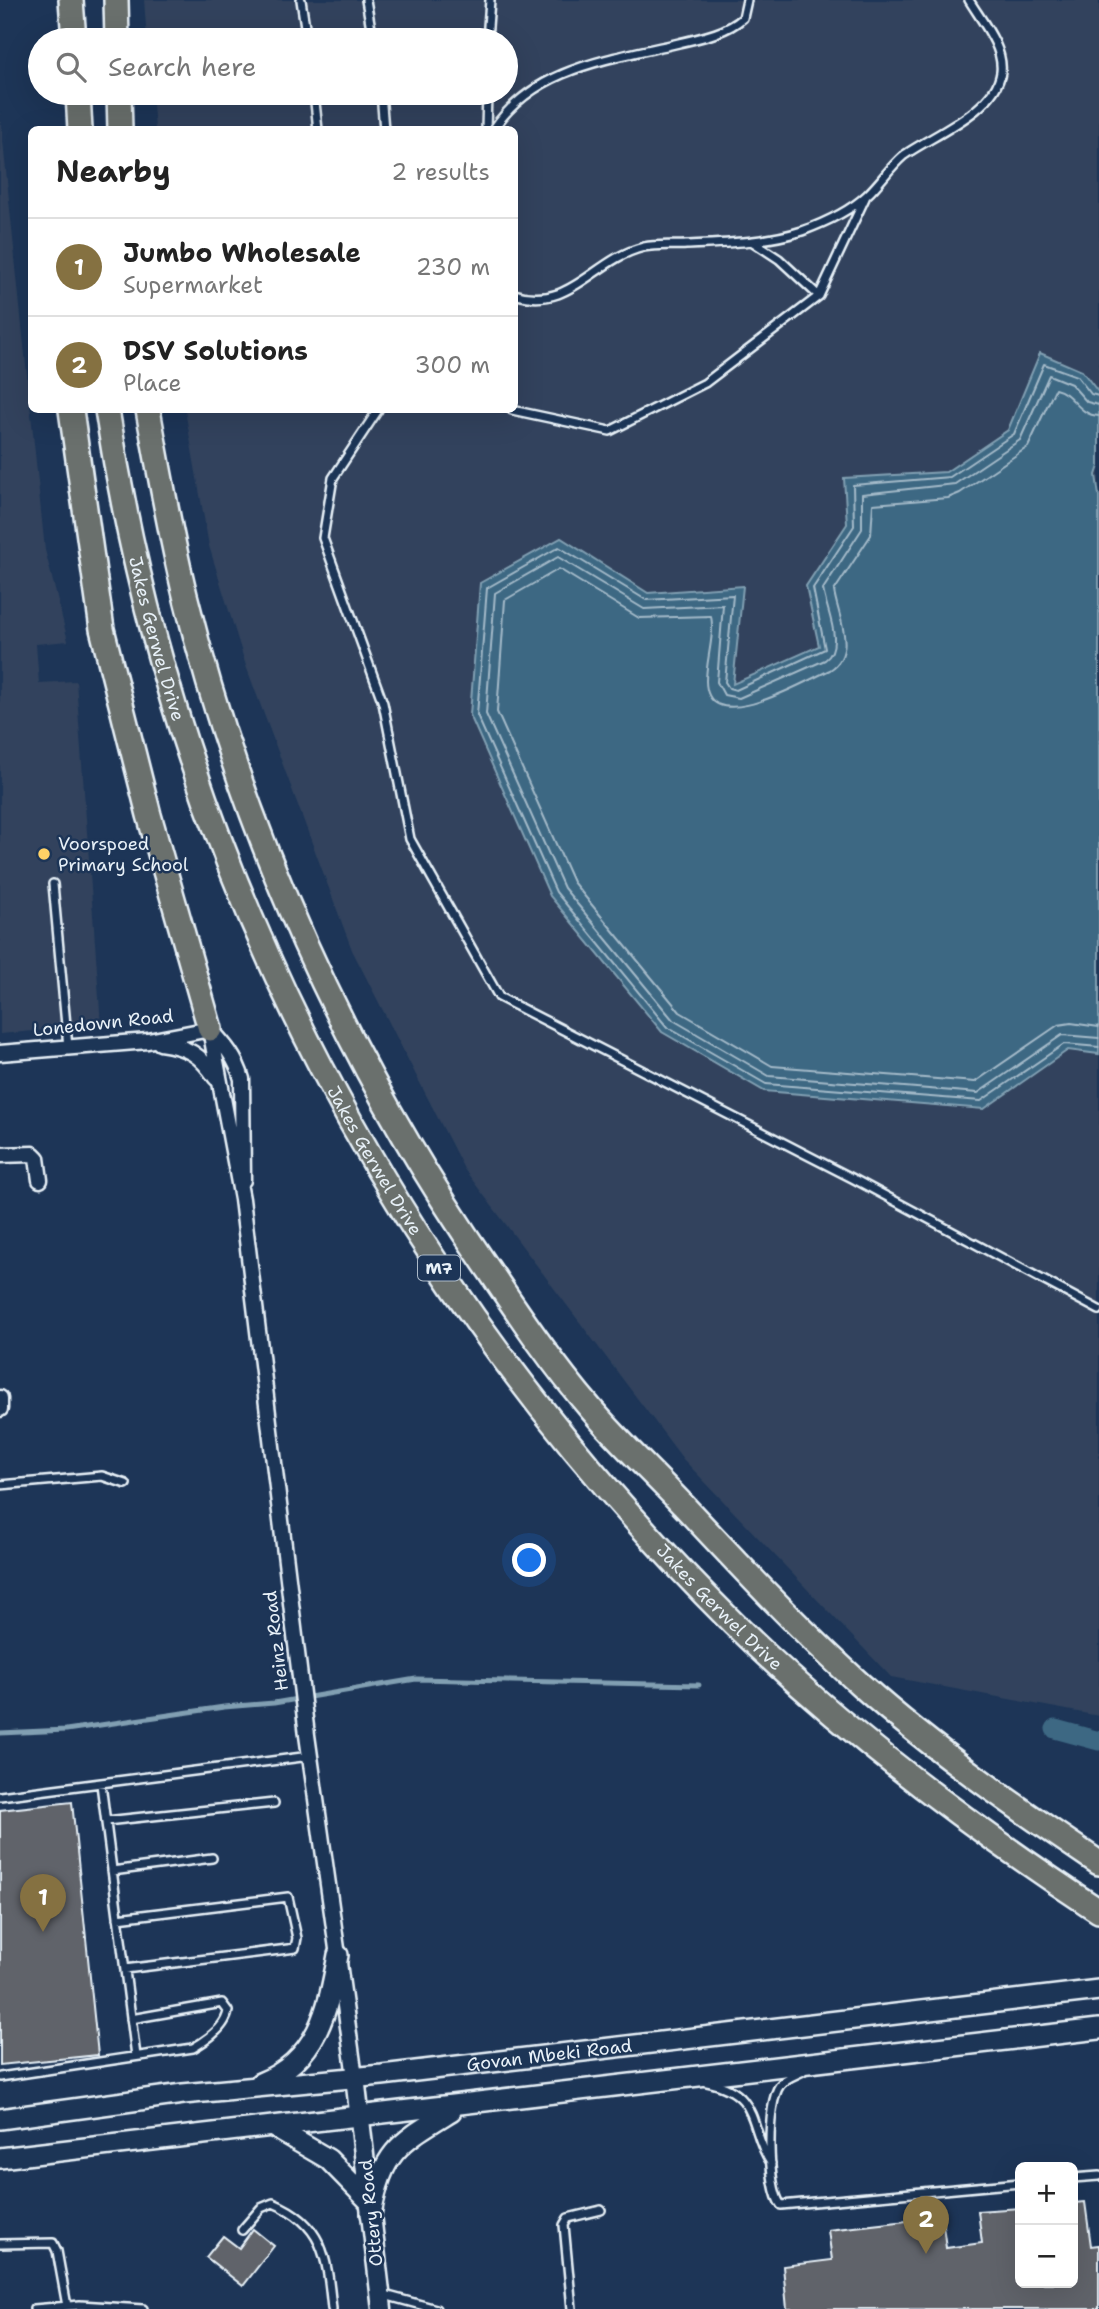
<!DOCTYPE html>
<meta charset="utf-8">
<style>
:root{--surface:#fff;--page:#f6f6f6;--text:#222;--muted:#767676;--line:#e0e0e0;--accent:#857141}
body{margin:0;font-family:"Shantell Sans",sans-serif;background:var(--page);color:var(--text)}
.controls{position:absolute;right:21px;bottom:21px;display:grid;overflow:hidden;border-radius:10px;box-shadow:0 7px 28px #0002}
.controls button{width:63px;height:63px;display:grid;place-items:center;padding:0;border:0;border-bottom:2px solid var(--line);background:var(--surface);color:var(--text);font:35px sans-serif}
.you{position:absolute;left:530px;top:1561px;width:24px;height:24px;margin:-18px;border:5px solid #fff;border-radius:50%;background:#1a73e8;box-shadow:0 0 0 10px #1a73e833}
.badge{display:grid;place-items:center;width:46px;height:46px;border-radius:50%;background:var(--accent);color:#fff;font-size:23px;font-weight:700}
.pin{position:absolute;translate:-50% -58px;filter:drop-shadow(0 2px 4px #0008)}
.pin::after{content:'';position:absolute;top:37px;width:24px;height:21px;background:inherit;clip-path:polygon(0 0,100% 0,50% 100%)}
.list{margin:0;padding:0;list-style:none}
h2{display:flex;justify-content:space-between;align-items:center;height:91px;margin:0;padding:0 28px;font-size:30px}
h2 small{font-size:23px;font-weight:400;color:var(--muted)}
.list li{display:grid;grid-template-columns:46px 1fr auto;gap:21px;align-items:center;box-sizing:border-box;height:98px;padding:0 28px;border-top:2px solid var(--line)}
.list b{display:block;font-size:26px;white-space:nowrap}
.list p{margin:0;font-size:23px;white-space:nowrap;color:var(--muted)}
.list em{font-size:23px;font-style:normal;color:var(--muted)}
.icon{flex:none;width:38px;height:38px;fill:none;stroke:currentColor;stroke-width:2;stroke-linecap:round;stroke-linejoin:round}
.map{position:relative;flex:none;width:1099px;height:2309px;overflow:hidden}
.search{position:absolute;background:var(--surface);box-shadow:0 7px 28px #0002;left:28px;top:28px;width:490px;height:77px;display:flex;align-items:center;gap:18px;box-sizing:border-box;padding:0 24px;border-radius:38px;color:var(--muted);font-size:26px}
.panel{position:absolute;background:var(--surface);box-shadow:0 7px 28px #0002;left:28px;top:126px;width:490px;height:287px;border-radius:10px}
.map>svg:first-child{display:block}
</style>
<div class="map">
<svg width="1099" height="2309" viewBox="0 0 1099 2309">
<rect width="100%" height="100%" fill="#1d3557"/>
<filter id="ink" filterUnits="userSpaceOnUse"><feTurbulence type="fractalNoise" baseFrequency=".0143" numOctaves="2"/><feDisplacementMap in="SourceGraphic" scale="14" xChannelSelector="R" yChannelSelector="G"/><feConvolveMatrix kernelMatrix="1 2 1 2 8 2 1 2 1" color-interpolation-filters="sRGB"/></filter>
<g filter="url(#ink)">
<path fill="#31435d" d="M144,0H1099V1716L891,1677L683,1459L464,1169L352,950L246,666L209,546L185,410H514V130L155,129L152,93H506V40H147Z
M0,112L45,550L68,641L36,644L39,683L76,681L101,1025L0,1034Z"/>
<path fill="#3d6883" stroke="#819fb2" stroke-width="2" d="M1040,353L1082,371L1099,393V466L1096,475L1099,496V1054L1068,1050L984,1109L764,1091L662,1032L550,896L470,715L480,583L561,538L648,593L743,586L733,684L819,646L806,586L847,524L844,478L946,472L1008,430Z"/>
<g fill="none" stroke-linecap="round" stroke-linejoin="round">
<path stroke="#a4bac9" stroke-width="2" d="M1099,396L1091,394L1077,376L1044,364L1014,434L950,477L853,485L854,526L813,588L825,649L736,690L729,688L725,682L733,595L646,600L559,547L487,588L477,715L556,892L667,1027L766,1084L981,1101L1064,1044L1099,1047
M1099,405L1087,402L1071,384L1049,375L1020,440L955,484L862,494V529L823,589C826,610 845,646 825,660L739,698L724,695L717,682L723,605L644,609L558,557L495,593L486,714L564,888L673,1020L769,1076L978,1093L1062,1035L1099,1038
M1099,416C1077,415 1074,393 1055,389L1028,447L960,493L948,498L873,504L871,535L834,591C838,617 858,652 830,670C805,681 707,740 706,681C706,660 715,636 711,616L639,618L559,569L505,600L497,712L573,882L680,1012L772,1066L975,1082L1058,1025L1071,1023L1099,1027"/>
<path stroke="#819fb2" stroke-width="5" d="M0,1733L66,1730L224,1707L274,1703L416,1679L699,1685"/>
<path stroke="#3d6883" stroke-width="19" d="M1055,1729L1099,1741"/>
</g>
<path fill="#60646b" stroke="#e8f1f8" stroke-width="2" d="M72,1802L98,2055L0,2065V1810Z
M1085,2202L1091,2246L1099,2245V2309H787L783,2266L832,2260L828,2230L942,2217L946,2248L982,2243L978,2211L1020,2208V2283H1073V2203Z
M253,2229L274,2246L243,2286L206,2257L223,2236L239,2248Z"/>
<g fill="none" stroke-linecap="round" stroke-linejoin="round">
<defs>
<path id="service" d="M301,0L307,40
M366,0L373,40
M487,40L490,0
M314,93L318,130
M381,93L384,130
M486,130L487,93
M493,130C534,67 611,59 679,43C700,38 726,33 743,18L747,0
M514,294C571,312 593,259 644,247C657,244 673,246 686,245C725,243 765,243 802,231C824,223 850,211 867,195C880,183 890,167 903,156C932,135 996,111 1001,72C1004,47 981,20 969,0
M819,296L865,198
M378,410L333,478L323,538L383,703L410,839L499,997L852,1178L1099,1310
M512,410L610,431L705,383L819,296L779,259L753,242
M53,884L68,1047
M0,1485L102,1476L126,1484
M101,1784L136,2056
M0,1796L310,1756
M106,1821L274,1803
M112,1871L212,1858
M118,1918L288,1897L297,1938L295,1948L288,1949L125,1969
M803,2071C795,2075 785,2078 780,2085C766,2103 767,2188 781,2205L1020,2183
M0,2077L193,2048C207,2040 226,2027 228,2011L222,2003L131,2019
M707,2082C762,2093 748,2129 771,2163
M1073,2178L1099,2176
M242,2230L261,2208L273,2203C325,2224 327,2260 332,2309
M0,2244L53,2243L57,2251L67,2306
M381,2294L436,2309
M34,2309L80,2305L143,2309
M572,2309L564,2225L568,2218L601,2210"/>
<path id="minor" d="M210,1029L242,1199L307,1735L355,2077
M210,1029C225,1045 236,1058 242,1079L243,1180
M160,1043C188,1047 200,1054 216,1078
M0,1053L148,1041L210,1029
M0,1155L33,1154L37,1158L40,1180
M0,1398V1409"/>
<path id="tertiary" d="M355,2077L382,2309"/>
<g id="secondary">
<path d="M260,2083C318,2060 328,2010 338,1955"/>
<path id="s1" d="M0,2119L183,2094L382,2075L1099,1990"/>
<path d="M273,2127L328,2159L370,2202"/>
<path d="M0,2158L1099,2029"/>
<path d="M371,2214C383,2150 399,2143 451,2111"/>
</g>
<g id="trunk">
<path d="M71,0L74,40"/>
<path d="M116,0L117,40"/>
<path d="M78,93L80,130"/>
<path d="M119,93L120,130"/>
<path d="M71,410L102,629L149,815L210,1029"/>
<path id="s2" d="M107,410C179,877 398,1291 733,1623C844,1732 969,1826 1099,1911"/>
<path d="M148,410C159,471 170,533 185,595C243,832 347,1063 485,1264C518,1313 552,1364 591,1409C620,1443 654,1474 684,1506C742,1568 799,1629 861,1685C935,1751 1017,1808 1099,1863"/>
</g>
</defs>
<use href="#service" stroke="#e8f1f8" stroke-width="12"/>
<use href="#minor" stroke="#e8f1f8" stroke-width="19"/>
<use href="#tertiary" stroke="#e8f1f8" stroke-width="23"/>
<use href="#secondary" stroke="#e8f1f8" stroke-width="24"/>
<use href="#trunk" stroke="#e8f1f8" stroke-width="28"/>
<use href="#service" stroke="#1d3557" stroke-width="7"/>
<use href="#minor" stroke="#1d3557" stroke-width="14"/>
<use href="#tertiary" stroke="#1d3557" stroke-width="18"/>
<use href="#secondary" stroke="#1d3557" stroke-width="19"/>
<use href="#trunk" stroke="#6b706d" stroke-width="23"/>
</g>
</g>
<circle fill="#ffd166" stroke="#1d3557" stroke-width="2.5" cx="44" cy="854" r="7"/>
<g text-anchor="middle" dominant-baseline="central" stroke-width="5" stroke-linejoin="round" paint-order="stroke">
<rect fill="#1d3557" stroke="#abb9c8" stroke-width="2" x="418" y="1255.5" width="42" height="25" rx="5"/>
<g font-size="16" font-weight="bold" fill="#e8f1f8">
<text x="439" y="1268">M7</text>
</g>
<g font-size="18" fill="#e8f1f8" stroke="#1d3557">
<text stroke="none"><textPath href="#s2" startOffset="234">Jakes Gerwel Drive</textPath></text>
<text transform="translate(103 1023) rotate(-6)">Lonedown Road</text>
<text stroke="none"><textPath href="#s2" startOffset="802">Jakes Gerwel Drive</textPath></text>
<text stroke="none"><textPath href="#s2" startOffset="1368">Jakes Gerwel Drive</textPath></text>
<text transform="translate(276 1641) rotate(-97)">Heinz Road</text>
<text stroke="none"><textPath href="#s1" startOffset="553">Govan Mbeki Road</textPath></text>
<text transform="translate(371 2213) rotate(-96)">Ottery Road</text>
</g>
<g font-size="18" fill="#e8f1f8" stroke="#1d3557" text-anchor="start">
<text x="58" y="844">Voorspoed<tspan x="58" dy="21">Primary School</tspan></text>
</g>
</g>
</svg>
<div class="controls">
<button>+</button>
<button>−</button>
</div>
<div class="you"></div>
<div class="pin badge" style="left:43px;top:1932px">1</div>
<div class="pin badge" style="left:926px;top:2254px">2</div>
<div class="search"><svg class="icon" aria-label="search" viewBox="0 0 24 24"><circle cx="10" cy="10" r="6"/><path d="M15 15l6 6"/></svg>Search here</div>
<section class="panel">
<h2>Nearby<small>2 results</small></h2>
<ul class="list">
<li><span class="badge">1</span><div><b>Jumbo Wholesale</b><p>Supermarket</p></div><em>230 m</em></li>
<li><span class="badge">2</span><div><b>DSV Solutions</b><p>Place</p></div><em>300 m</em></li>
</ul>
</section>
</div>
